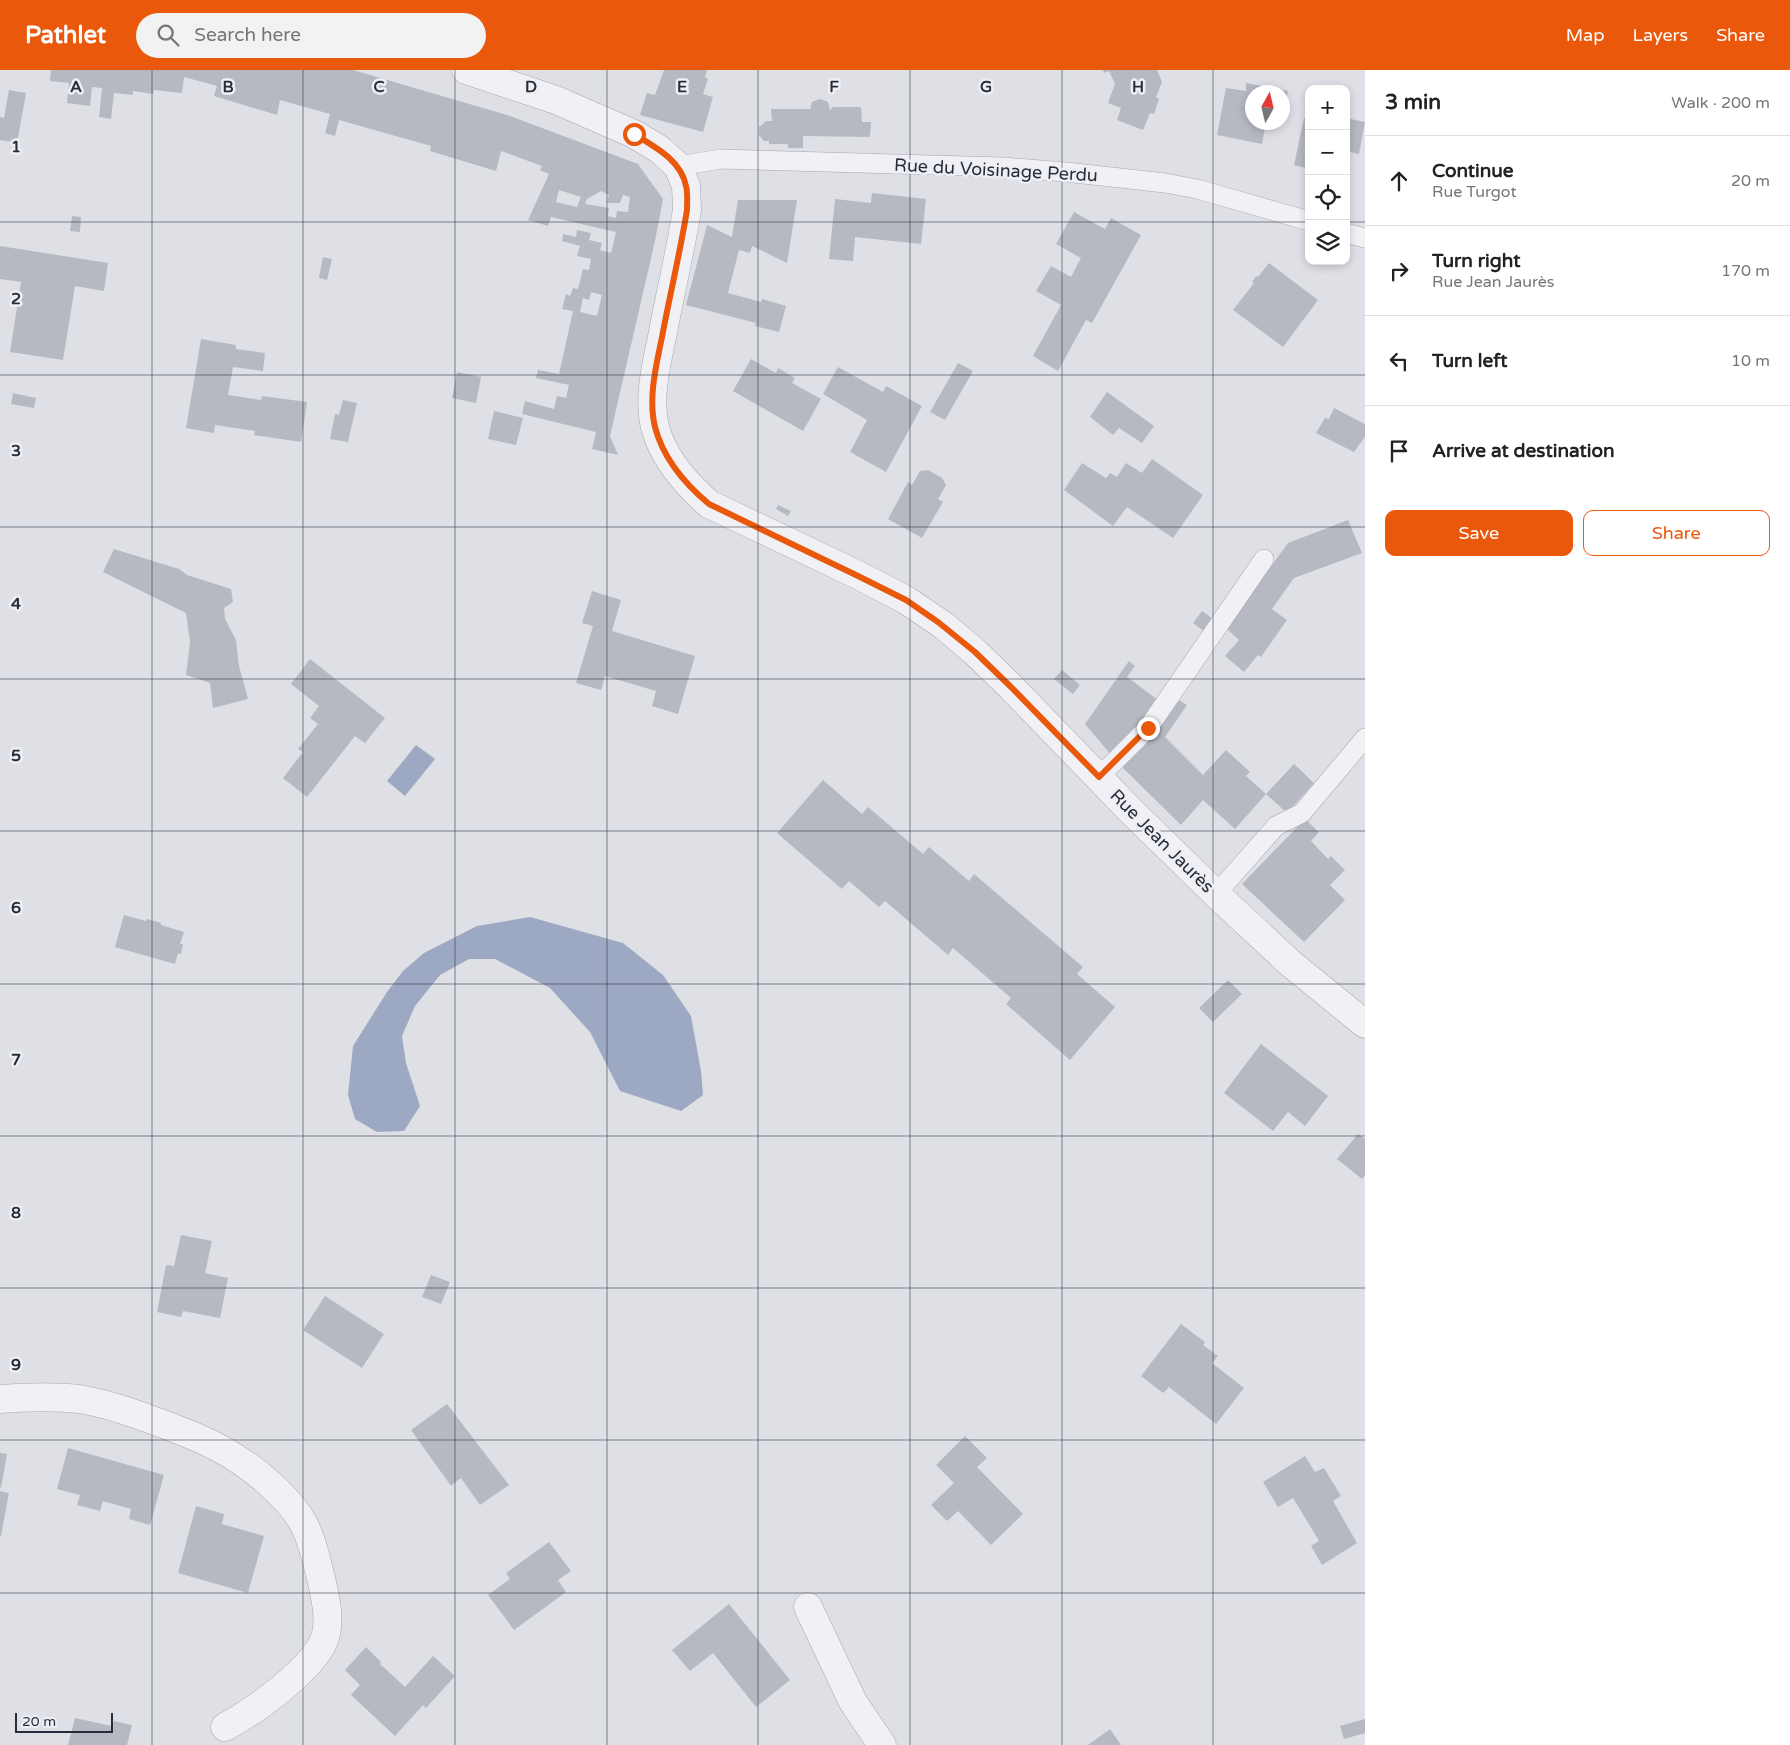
<!DOCTYPE html>
<meta charset="utf-8">
<style>
:root{--surface:#fff;--page:#f2f2f2;--text:#222;--muted:#767676;--line:#e0e0e0;--accent:#ea580c}
body{margin:0;font-family:"Varela Round",sans-serif;background:var(--page);color:var(--text)}
.controls{position:absolute;right:15px;top:15px;display:grid;overflow:hidden;border-radius:10px;box-shadow:0 2px 8px #0003}
.controls button{width:45px;height:45px;display:grid;place-items:center;padding:0;border:0;border-bottom:1px solid var(--line);background:var(--surface);color:var(--text);font:25px sans-serif}
.compass{position:absolute;left:1245px;top:15px;width:45px;height:45px;border-radius:50%;background:var(--surface);box-shadow:0 2px 8px #0003;rotate:8deg}
.scale{position:absolute;left:15px;bottom:12px;width:98px;box-sizing:border-box;padding-left:5px;border:2px solid #292d3b;border-top:0;font-size:14px;line-height:18px;white-space:nowrap;color:#292d3b;-webkit-text-stroke:4px #eeeff4;paint-order:stroke}
.stop{position:absolute;width:15px;height:15px;margin:-11px;border:4px solid #ea580c;border-radius:50%;background:#fff}
.stop.end{background:#ea580c;border-color:#fff;box-shadow:0 1px 5px #0008}
.list{margin:0;padding:0;list-style:none}
h2{display:flex;justify-content:space-between;align-items:center;height:65px;margin:0;padding:0 20px;font-size:21px}
h2 small{font-size:16px;font-weight:400;color:var(--muted)}
.list li{display:grid;grid-template-columns:32px 1fr auto;gap:15px;align-items:center;box-sizing:border-box;height:90px;padding:0 20px;border-top:1px solid var(--line)}
.list b{display:block;font-size:19px;white-space:nowrap}
.list p{margin:0;font-size:16px;white-space:nowrap;color:var(--muted)}
.list em{font-size:16px;font-style:normal;color:var(--muted)}
.actions{display:flex;gap:10px;padding:15px 20px}
.actions a{flex:1;padding:11px 0;border:1px solid var(--accent);border-radius:10px;text-align:center;font-size:18px;color:var(--accent)}
.actions .main{background:var(--accent);color:#fff}
.icon{flex:none;width:28px;height:28px;fill:none;stroke:currentColor;stroke-width:2;stroke-linecap:round;stroke-linejoin:round}
.map{position:relative;flex:none;width:1365px;height:1675px;overflow:hidden}
header{display:flex;align-items:center;gap:30px;box-sizing:border-box;height:70px;padding:0 25px;background:var(--accent);color:#fff}
header strong{font-size:24px}
nav{display:flex;gap:28px;margin-inline-start:auto;font-size:18px}
.search{width:350px;height:45px;background:var(--page);display:flex;align-items:center;gap:12px;box-sizing:border-box;padding:0 18px;border-radius:28px;color:var(--muted);font-size:19px}
main{display:flex}
aside{flex:1;background:var(--surface)}
.map>svg:first-child{display:block}
</style>
<header>
<strong>Pathlet</strong>
<div class="search"><svg class="icon" aria-label="search" viewBox="0 0 24 24"><circle cx="10" cy="10" r="6"/><path d="M15 15l6 6"/></svg>Search here</div>
<nav><a>Map</a><a>Layers</a><a>Share</a></nav>
</header>
<main>
<div class="map">
<svg width="1365" height="1675" viewBox="0 0 1365 1675">
<rect width="100%" height="100%" fill="#dee0e6"/>
<path fill="#9da8c2" d="M416,675L435,689L405,726L387,711Z
M530,847L623,873L663,905L691,946L701,1001L703,1025L681,1041L620,1021L590,962L550,918L495,889H469L440,905L415,936L402,966L406,993L420,1036L404,1061L377,1062L355,1049L348,1025L353,976L387,922L403,901L424,883L477,856Z"/>
<path fill="#b6b9c2" fill-rule="evenodd" d="M51,0H353L507,45L638,94L663,129L655,171L610,366L618,385L592,379L596,362L522,344L525,331L554,339L557,326L566,328L569,315L536,308L538,300L559,304L573,241L562,239L566,224L570,226L573,218L578,219L583,199L589,200L591,189L577,186L580,176L562,171L563,164L576,167L577,160L591,163L589,170L602,173L600,180L611,183L616,162L551,147L548,156L528,150L549,104L540,100L542,96L501,81L496,101L430,81L431,76L339,50L335,66L325,63L330,44L280,30L277,45L214,26L217,16L184,7L182,23L154,20L153,24L133,21V25L114,23L111,49L99,47L102,18L92,17L90,36L67,33L69,13L50,11ZM559,120L581,127L577,137L556,132ZM601,121L609,125L607,133H620L623,125L630,127L628,142L617,141L616,148L608,146L609,138L585,134L587,129ZM591,222L602,225L597,246L580,242L583,228L589,230Z
M664,0H707L705,7L708,9L703,24L713,27L703,62L640,45L647,23L655,25Z
M1103,0H1157L1162,12L1156,27L1159,29L1154,44L1150,43L1143,60L1117,50L1121,38L1108,33L1115,14L1109,1L1104,3Z
M1246,13L1288,21L1283,44L1282,22H1252V52H1266L1262,74L1217,65L1226,18L1246,21Z
M9,20L26,23L17,73L0,70V47L4,48Z
M820,29L828,32L830,40L833,37H861L862,52H871L870,67L803,66V78H788V74H769V71H764L759,65V57L766,51H772L771,39H810L812,32Z
M1304,48L1309,49V99L1294,95Z
M1346,48L1365,52L1359,84L1346,81Z
M872,123L926,129L921,174L855,167L853,191L829,189L835,129L871,133Z
M738,130H797L787,193L752,176L750,183L739,180L728,223L761,232L762,229L786,236L779,262L755,256L756,253L686,235L707,155L732,167Z
M1074,142L1105,159L1111,148L1141,165L1092,253L1086,250L1058,301L1033,286L1061,235L1036,221L1051,196L1071,207L1081,188L1056,174Z
M72,146L81,147L80,162L70,161Z
M0,176L108,193L104,221L75,216L63,290L10,282L21,212L0,209Z
M323,187L332,189L327,210L319,208Z
M1269,193L1318,230L1283,277L1233,240L1254,213L1252,212L1256,206L1258,207Z
M201,269L236,275V279L265,283L263,301L233,297L228,325L261,330L262,326L307,332L301,372L254,365L255,361L215,355L214,363L186,358Z
M751,289L776,303L778,298L795,308L792,313L821,329L803,361L733,321Z
M958,293L973,301L945,350L930,342Z
M838,297L883,322L886,316L922,336L886,402L850,382L867,350L823,324Z
M457,302L481,307L476,333L452,328Z
M1107,322L1154,356L1142,373L1119,358L1113,365L1090,347Z
M13,323L36,328L34,338L11,334Z
M343,330L357,333L348,372L330,369L335,344L339,345Z
M1334,338L1365,354V367L1354,382L1316,363L1325,348L1329,349Z
M494,341L523,348L516,375L488,369Z
M1152,389L1203,425L1173,468L1127,437L1113,456L1064,420L1082,393L1106,408L1110,403L1117,407L1126,393L1142,403Z
M928,400L942,408L946,415L938,429L943,432L922,468L888,449L908,412L912,415L920,401Z
M778,435L791,441L788,446L776,439Z
M1348,450L1362,483L1294,508L1272,539L1287,550L1261,587L1258,585L1244,602L1225,586L1239,570L1226,558L1288,473Z
M114,479L179,499L187,505L231,519L233,532L224,538L225,549L236,570L239,596L248,629L213,638L210,613L186,605L190,572L186,543L103,502Z
M592,521L621,530L612,561L695,586L678,644L652,636L656,621L605,606L601,620L576,613L593,556L582,553Z
M1202,541L1217,552L1209,565L1193,553Z
M310,589L385,648L365,673L355,666L307,727L283,708L303,682L298,679L318,654L310,648L319,636L291,614Z
M1129,591L1135,596L1127,607L1158,630L1145,654L1112,686L1085,654Z
M1062,600L1080,615L1073,624L1054,609Z
M1177,629L1187,635L1165,667L1203,705L1226,680L1250,702L1246,706L1266,724L1235,759L1203,730L1181,755L1121,696Z
M1294,694L1314,713L1287,743L1266,724Z
M823,710L862,744L868,737L923,784L929,777L969,811L974,804L1083,897L1077,904L1115,937L1070,990L1006,934L1011,928L953,878L948,885L885,831L879,837L849,811L842,819L777,763Z
M1305,749L1319,762L1311,771L1328,789L1331,786L1345,800L1330,815L1345,830L1304,872L1242,814Z
M124,845L146,851L147,849L161,853V855L184,862L180,874H183L181,884L178,883L175,894L115,877Z
M1228,910L1242,924L1213,952L1199,938Z
M1261,974L1328,1026L1305,1056L1288,1042L1273,1061L1224,1023Z
M1358,1064L1365,1069V1105L1362,1109L1337,1089Z
M181,1165L212,1171L205,1203L228,1208L220,1248L183,1241L181,1247L157,1242L166,1195L174,1196Z
M431,1205L450,1212L441,1234L422,1227Z
M325,1226L384,1264L362,1298L303,1260Z
M1181,1254L1205,1272L1203,1275L1218,1286L1212,1293L1244,1318L1216,1354L1169,1317L1163,1323L1141,1306Z
M447,1334L509,1415L480,1435L461,1408L451,1416L411,1360Z
M965,1366L987,1388L977,1397L1023,1444L991,1475L958,1441L947,1451L931,1435L954,1413L936,1395Z
M68,1378L164,1405L150,1455L129,1449L131,1439L103,1431L100,1441L77,1435L80,1425L57,1419Z
M0,1383L7,1384L1,1418L0,1417Z
M1305,1386L1315,1402L1324,1398L1341,1426L1333,1431L1357,1473L1322,1495L1311,1476L1319,1471L1293,1428L1278,1437L1263,1412Z
M0,1421L9,1423L1,1466H0Z
M196,1436L224,1444L222,1454L264,1466L248,1523L178,1503Z
M549,1472L571,1501L558,1510L566,1522L514,1560L488,1525L510,1509L506,1503Z
M729,1534L790,1610L756,1637L713,1583L690,1601L672,1580Z
M366,1577L381,1592L380,1594L405,1617L433,1586L455,1606L426,1638L423,1635L395,1666L351,1625L360,1615L345,1600Z
M75,1648L112,1656L114,1651L132,1655L127,1675H68Z
M1365,1649V1663L1344,1669L1340,1656Z
M1110,1659L1121,1675H1088Z"/>
<g fill="none" stroke-linecap="round" stroke-linejoin="round">
<defs>
<path id="service" d="M678,96L721,89L1003,97L1066,102L1165,113L1197,119L1309,151
M1346,163L1365,168
M1099,707L1148,658L1264,489
M1216,824L1276,756L1302,743L1365,668"/>
<path id="minor" d="M0,1329C26,1327 53,1326 79,1329C104,1333 128,1341 152,1350C199,1367 232,1380 270,1414C282,1425 294,1437 302,1451C312,1468 316,1489 321,1508C325,1527 330,1545 326,1564C319,1596 253,1642 225,1657
M808,1537L853,1632L882,1675"/>
<path id="tertiary" d="M466,0L556,30L634,64L659,79L678,96L686,116L687,140C680,183 670,224 662,267C656,296 648,328 655,357C663,388 685,413 709,434L858,505L906,530L943,555L975,582L1011,617L1131,741L1216,824L1290,893L1365,954"/>
</defs>
<use href="#service" stroke="#a4a7af" stroke-width="20"/>
<use href="#minor" stroke="#a4a7af" stroke-width="29"/>
<use href="#tertiary" stroke="#a4a7af" stroke-width="29"/>
<use href="#service" stroke="#f1f1f5" stroke-width="19"/>
<use href="#minor" stroke="#f1f1f5" stroke-width="28"/>
<use href="#tertiary" stroke="#f1f1f5" stroke-width="28"/>
</g>
<g fill="none" stroke-linecap="round" stroke-linejoin="round">
<path stroke="#ea580c" stroke-width="6" d="M634,64C655,77 681,90 686,116C688,123 687,132 687,140C680,183 670,224 662,267C656,296 648,328 655,357C663,388 685,414 709,434L858,506L906,530L938,552L975,582L1011,617L1099,707L1148,658"/>
</g>
<path fill="none" stroke="#292d3b" stroke-width="1" stroke-opacity="0.55" d="M152,0V1675M303,0V1675M455,0V1675M607,0V1675M758,0V1675M910,0V1675M1062,0V1675M1213,0V1675M0,152H1309M1346,152H1365M0,305H1365M0,457H1365M0,609H1365M0,761H1365M0,914H1365M0,1066H1365M0,1218H1365M0,1370H1365M0,1523H1365"/>
<g text-anchor="middle" dominant-baseline="central" stroke-width="5" stroke-linejoin="round" paint-order="stroke">
<g font-size="18" fill="#292d3b" stroke="#eeeff4">
<text transform="translate(996 100) rotate(3)">Rue du Voisinage Perdu</text>
<text transform="translate(1162 771) rotate(45)">Rue Jean Jaurès</text>
</g>
</g>
<g font-size="16" text-anchor="middle" font-weight="bold" fill="#292d3b" stroke="#eeeff4" stroke-width="5" stroke-linejoin="round" paint-order="stroke">
<text x="76" y="22">A</text>
<text x="228" y="22">B</text>
<text x="379" y="22">C</text>
<text x="531" y="22">D</text>
<text x="682" y="22">E</text>
<text x="834" y="22">F</text>
<text x="986" y="22">G</text>
<text x="1138" y="22">H</text>
<text x="16" y="82">1</text>
<text x="16" y="234">2</text>
<text x="16" y="386">3</text>
<text x="16" y="539">4</text>
<text x="16" y="691">5</text>
<text x="16" y="843">6</text>
<text x="16" y="995">7</text>
<text x="16" y="1148">8</text>
<text x="16" y="1300">9</text>
</g>
</svg>
<div class="controls">
<button>+</button>
<button>−</button>
<button><svg class="icon" aria-label="locate" viewBox="0 0 24 24"><circle cx="12" cy="12" r="6"/><path d="M12 2v4M12 18v4M2 12h4M18 12h4"/></svg></button>
<button><svg class="icon" aria-label="layers" viewBox="0 0 24 24"><path d="M12 4l9 5-9 5-9-5zM3 14l9 5 9-5"/></svg></button>
</div>
<svg class="compass" viewBox="-18 -18 36 36"><path d="M0-13l5 13h-10z" fill="#e53935"/><path d="M0 13l5-13h-10z" fill="#767676"/></svg>
<div class="scale">20 m</div>
<div class="stop" style="left:634px;top:64px"></div>
<div class="stop end" style="left:1148px;top:658px"></div>
</div>
<aside>
<h2>3 min<small>Walk · 200 m</small></h2>
<ul class="list">
<li><svg class="icon" aria-label="ahead" viewBox="0 0 24 24"><path d="M12 20V5M6 11l6-6 6 6"/></svg><div><b>Continue</b><p>Rue Turgot</p></div><em>20 m</em></li>
<li><svg class="icon" aria-label="right" viewBox="0 0 24 24"><path d="M7 20v-9h11M14 6l5 5-5 5"/></svg><div><b>Turn right</b><p>Rue Jean Jaurès</p></div><em>170 m</em></li>
<li><svg class="icon" aria-label="left" viewBox="0 0 24 24"><path d="M17 20v-9H6M10 6l-5 5 5 5"/></svg><div><b>Turn left</b></div><em>10 m</em></li>
<li><svg class="icon" aria-label="arrive" viewBox="0 0 24 24"><path d="M6 21V4h12l-3 4 3 4H6"/></svg><div><b>Arrive at destination</b></div></li>
</ul>
<div class="actions"><a class="main">Save</a><a>Share</a></div>
</aside>
</main>
